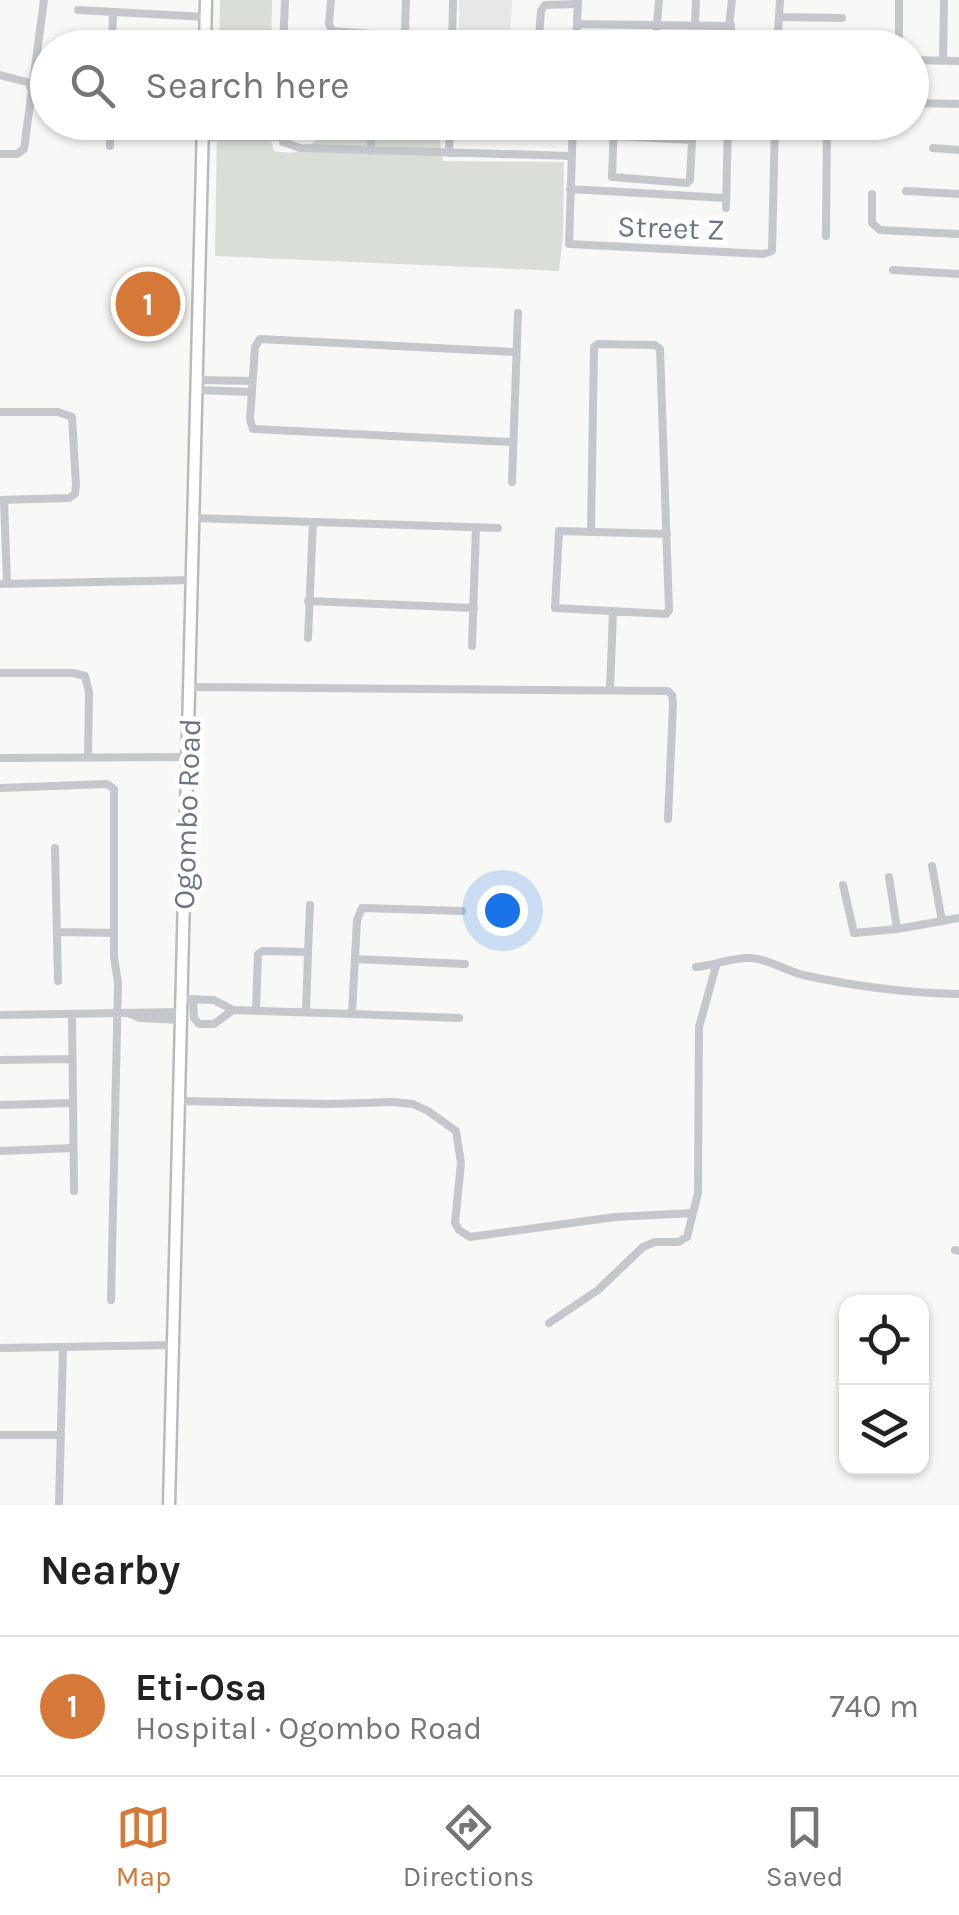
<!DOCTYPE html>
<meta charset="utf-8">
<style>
:root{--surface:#fff;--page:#f2f2f2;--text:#222;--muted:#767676;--line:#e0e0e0;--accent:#d67938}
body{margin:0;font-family:Karla,sans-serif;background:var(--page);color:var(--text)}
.controls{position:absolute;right:30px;bottom:30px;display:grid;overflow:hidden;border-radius:20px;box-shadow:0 2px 8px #0004}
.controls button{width:90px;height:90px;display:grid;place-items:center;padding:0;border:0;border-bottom:2px solid var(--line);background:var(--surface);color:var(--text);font:50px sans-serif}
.you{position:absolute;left:502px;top:910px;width:35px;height:35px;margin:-25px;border:8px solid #fff;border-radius:50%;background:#1a73e8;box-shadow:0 0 0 15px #1a73e833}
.badge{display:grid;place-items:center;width:65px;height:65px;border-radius:50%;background:var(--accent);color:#fff;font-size:32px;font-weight:700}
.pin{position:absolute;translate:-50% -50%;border:5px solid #fff;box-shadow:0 2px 10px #0006}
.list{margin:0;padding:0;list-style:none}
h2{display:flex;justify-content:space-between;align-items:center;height:130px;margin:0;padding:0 40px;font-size:42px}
h2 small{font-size:32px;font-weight:400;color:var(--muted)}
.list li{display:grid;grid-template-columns:65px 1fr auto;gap:30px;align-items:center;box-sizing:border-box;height:140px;padding:0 40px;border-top:2px solid var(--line)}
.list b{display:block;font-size:38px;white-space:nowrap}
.list p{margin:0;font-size:32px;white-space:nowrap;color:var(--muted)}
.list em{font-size:32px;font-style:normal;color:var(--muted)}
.icon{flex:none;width:55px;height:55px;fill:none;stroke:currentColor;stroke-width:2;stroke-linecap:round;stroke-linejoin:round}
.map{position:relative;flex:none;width:959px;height:1505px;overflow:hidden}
.search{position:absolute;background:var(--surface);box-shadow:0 2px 8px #0004;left:30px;right:30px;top:30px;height:110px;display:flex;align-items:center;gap:25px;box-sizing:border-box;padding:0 35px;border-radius:55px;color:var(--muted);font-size:38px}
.sheet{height:270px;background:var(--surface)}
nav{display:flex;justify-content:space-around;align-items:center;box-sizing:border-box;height:140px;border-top:2px solid var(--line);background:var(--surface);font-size:28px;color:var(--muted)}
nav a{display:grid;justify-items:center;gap:5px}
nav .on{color:var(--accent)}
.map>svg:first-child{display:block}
</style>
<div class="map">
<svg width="959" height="1505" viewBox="0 0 959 1505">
<rect width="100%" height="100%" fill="#f8f8f6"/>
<path fill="#e6e7e6" d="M459,0H512L510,37L459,36Z"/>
<path fill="#d9dfd7" d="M220,0H272L271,47H219Z
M331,123H385L439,133L443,161L564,162L563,237L559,271L215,256L217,127L268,128L274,151C310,158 310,142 331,123Z"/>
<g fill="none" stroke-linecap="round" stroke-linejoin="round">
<defs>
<path id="major" d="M205,48L206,0
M169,1505L203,122"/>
</defs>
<use href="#major" stroke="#b8babe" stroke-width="15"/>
<path stroke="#c4c7cb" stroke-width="8" d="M331,0L329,24L332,31L399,36L405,31L406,0
M78,10L206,17
M779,17L842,18
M577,24L729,26L732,0
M695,26L696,0
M112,48L113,12
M283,48L285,0
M323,48L326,44L416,48
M452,48L453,0
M538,48L541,11L545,5L578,4
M576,48L578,0
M655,48L659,0
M730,48L731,25
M777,48L780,0
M899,48V0
M912,60L959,61
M943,61L944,0
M0,75L31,83
M30,87L48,92
M912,103L959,104
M110,122V146
M281,122L283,142L300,148L572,156
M331,122L367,124L371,129V151
M515,122L573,125
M573,122L569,244L763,254L772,251L775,122
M614,122L612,177L687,183L690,180L693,122
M614,136L692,140
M203,137H281
M933,148L959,150
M449,153L450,122
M0,154H17L24,149L44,0
M570,189L726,198
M906,191L959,194
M872,194V223L880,230L959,234
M726,208L728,122
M826,236L827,122
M893,270L959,274
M197,380L252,381
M197,390L252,392
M0,412H58L72,417L76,485L75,494L69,498L0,500
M512,442L253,429L250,419L255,347L260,339L515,352
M512,482L518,313
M4,500L7,583
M194,518L498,528
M591,531L594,347L598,344L655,345L660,349L669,610L666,614L555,608L559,531L667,534
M0,584L193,580
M308,601L474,608
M308,638L313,522
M472,646L476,527
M0,673H73L85,676L89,692L88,757
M191,687L668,691L672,695L673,704L668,819
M610,690L613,612
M0,758L189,757
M0,788L107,784L114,789V957L118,983L111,1300
M55,848L58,981
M932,866L942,921L959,918
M889,877L897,929L942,921
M843,885L854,933L897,929
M58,932L114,933
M308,952L310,905
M355,959L465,964
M696,967C715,966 731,957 750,958C769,959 784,970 803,975C853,986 908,993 959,994
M184,999L214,1000L233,1010L352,1014L357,920L362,908L462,911
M193,999L194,1018L199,1024H214L233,1010
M256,1011L258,954L263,951L308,952L306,1012
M128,1013L140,1018L182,1020
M72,1014L74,1191
M352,1014L459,1018
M0,1015L183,1012
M0,1060L72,1059
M181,1101L330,1104L393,1102L413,1104L428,1111L456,1131L461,1163L455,1223L459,1230L470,1237L615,1217L693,1213
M0,1105L73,1103
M0,1151L73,1148
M955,1250L959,1251
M549,1323L598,1290L643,1247L655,1242H678L687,1237L698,1193L699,1027L716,966
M0,1348L175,1345
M0,1435H61
M59,1505L63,1348"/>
<use href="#major" stroke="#fff" stroke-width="10"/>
</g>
<g text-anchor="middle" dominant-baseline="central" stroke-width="10" stroke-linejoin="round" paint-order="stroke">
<g font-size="30" fill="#6a7484" stroke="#fff">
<text transform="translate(671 228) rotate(2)">Street Z</text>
<text transform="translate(187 814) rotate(-88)">Ogombo Road</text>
</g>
</g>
</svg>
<div class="controls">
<button><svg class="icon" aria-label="locate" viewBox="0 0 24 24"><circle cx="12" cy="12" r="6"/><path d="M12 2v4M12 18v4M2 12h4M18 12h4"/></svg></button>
<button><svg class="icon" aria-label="layers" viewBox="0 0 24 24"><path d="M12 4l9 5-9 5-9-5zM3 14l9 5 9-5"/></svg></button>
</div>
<div class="you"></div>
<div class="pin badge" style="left:148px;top:304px">1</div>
<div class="search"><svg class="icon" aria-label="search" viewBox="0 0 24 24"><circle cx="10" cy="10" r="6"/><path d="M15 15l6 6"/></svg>Search here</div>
</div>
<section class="sheet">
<h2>Nearby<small></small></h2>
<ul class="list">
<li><span class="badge">1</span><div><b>Eti-Osa</b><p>Hospital · Ogombo Road</p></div><em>740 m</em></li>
</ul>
</section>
<nav>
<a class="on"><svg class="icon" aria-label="map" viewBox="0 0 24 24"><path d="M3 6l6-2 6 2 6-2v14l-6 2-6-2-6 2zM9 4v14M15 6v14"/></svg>Map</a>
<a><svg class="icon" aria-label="directions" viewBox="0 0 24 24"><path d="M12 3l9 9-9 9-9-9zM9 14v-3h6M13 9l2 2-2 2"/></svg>Directions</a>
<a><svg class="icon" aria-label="saved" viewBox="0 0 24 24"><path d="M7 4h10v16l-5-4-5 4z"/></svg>Saved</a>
</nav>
